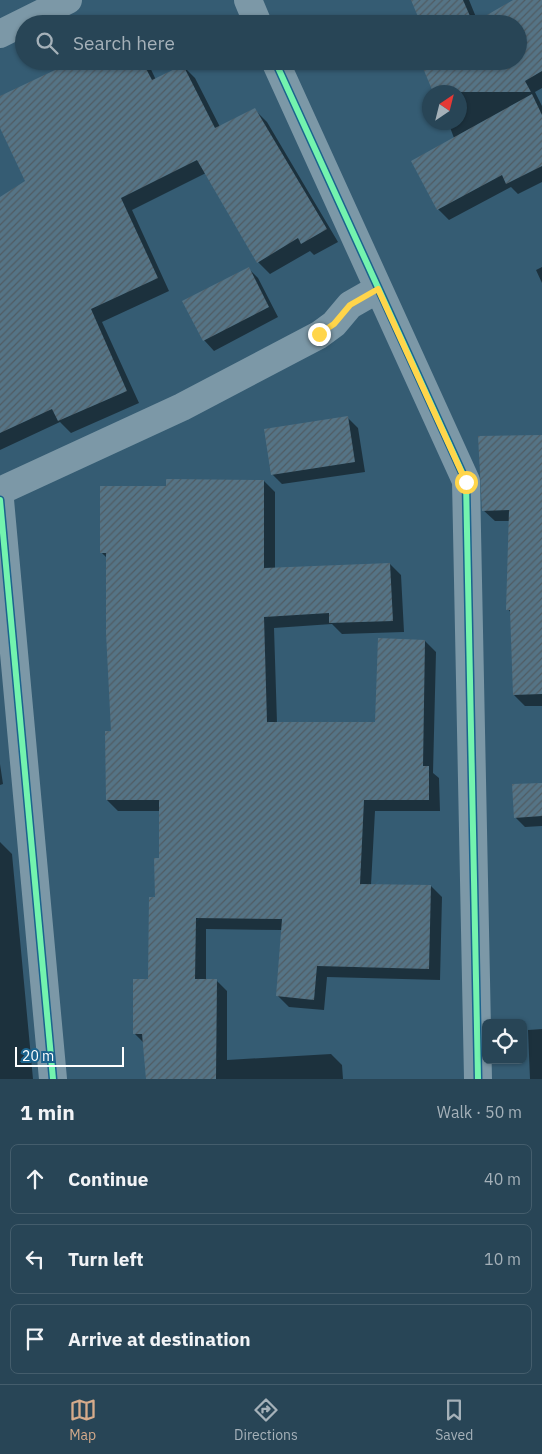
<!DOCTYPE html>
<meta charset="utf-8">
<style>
:root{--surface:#284556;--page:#344f60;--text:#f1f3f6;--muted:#a5b1b9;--line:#445d6c;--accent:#d6ab8b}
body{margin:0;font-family:"IBM Plex Sans",sans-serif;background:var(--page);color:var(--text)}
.controls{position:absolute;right:15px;bottom:15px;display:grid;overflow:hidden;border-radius:8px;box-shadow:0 1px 4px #0004}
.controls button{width:45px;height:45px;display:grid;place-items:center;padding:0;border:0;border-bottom:1px solid var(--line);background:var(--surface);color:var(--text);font:25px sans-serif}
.compass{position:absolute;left:422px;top:85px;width:45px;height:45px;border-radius:50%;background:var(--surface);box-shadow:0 1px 4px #0004;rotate:35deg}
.scale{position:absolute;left:15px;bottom:12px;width:109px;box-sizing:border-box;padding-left:5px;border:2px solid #fff;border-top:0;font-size:14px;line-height:18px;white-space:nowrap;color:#fff;-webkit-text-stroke:4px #1b638d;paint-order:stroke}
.stop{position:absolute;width:15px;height:15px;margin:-11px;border:4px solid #ffd54a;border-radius:50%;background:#fff}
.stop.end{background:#ffd54a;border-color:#fff;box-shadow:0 1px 5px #0008}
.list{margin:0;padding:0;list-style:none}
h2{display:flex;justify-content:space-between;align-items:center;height:65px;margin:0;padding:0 20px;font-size:21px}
h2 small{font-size:16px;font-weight:400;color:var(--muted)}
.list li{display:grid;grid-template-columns:32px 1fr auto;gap:15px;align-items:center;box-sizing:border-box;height:70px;margin:0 10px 10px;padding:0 10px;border:1px solid var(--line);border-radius:8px}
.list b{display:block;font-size:19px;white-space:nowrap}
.list em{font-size:16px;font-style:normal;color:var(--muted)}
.icon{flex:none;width:28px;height:28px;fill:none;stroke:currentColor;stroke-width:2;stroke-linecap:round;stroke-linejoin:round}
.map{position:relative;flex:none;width:542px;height:1079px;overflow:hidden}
.search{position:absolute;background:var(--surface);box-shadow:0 1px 4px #0004;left:15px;right:15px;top:15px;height:55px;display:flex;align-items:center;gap:12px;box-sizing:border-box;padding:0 18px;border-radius:28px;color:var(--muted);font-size:19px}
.sheet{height:305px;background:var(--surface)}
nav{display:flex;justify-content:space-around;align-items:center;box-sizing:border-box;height:70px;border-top:1px solid var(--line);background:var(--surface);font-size:14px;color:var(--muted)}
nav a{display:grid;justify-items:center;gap:2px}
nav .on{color:var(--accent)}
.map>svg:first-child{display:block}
</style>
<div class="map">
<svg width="542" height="1079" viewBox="0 0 542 1079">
<defs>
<pattern id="building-hatch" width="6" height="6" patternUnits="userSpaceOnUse" patternTransform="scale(1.25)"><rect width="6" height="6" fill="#557486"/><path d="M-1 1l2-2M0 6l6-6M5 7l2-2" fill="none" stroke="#505c63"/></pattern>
</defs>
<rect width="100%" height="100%" fill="#355c73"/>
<path fill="#0007" d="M413,0H469L478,22L515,0H542V88L535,92L542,106V182L518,194L511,187L449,220L438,209L454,138L448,122H460V92H434L421,61H518V24H423Z
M69,61H147L156,80L183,66L195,78L220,127L255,110L267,122L338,242L314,255L310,251L270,274L258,262L206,173L132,210L169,291L102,322L139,403L71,433L60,422L0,450V198L27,181L0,125V107Z
M542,267V283L536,270Z
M248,268L258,278L278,317L214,351L204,340L184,302Z
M348,418L358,428L365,472L282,484L272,474Z
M542,443V706H525L514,695L511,613L508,609L510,521H495L483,510Z
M264,481L275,492V569L390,564L401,575L404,632L342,634L332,624L274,628L277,723H377L425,641L436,652L433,773L439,778L440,811H375L371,885L431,886L442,897L440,980L327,977L324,1010L289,1007L278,996L282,930L206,929V980H216L227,991V1060L331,1054L342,1065L343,1079H147L144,1043L134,1033L149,980L160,860V811H118L107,800L112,733L107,558L101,552L167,487Z
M0,764L3,784L0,785Z
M542,784V826L525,827L515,817Z
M0,842L12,854L33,1079H0Z
M542,1029V1079H530L528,1030Z"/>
<path fill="url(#building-hatch)" d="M411,0H463L473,23L513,0H542V71L525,81L531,92H433L420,61H518V24H421Z
M74,61H142L152,80L183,65L215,128L255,108L327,229L301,244L298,238L257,263L197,160L121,198L158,278L91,309L127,391L58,421L52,409L0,433V197L25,181L0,128V96Z
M532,94L542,115V166L506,184L502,175L437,210L411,161Z
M249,267L269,307L203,341L182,301Z
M348,416L355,462L271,475L264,429Z
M542,435V694L513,695L510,610H506L509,510L482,511L478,436Z
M166,479L264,480V568L390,563L393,621L329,623V613L264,617L267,722H375L378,638L425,640L423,766H429V800H364L360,884L431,885L429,969L317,966L314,1000L276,996L282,919L196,918L195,979H217L216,1079H146L142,1034H133V979H148L149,897H155L154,858H159V800H106L105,731H111L106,633V553H100V486H166Z
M542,783V816L514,818L512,784Z"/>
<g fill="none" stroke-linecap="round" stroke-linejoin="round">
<path stroke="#7c98a7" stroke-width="28" d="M248,0L258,24
M0,34L68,0
M275,61L466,481L478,1079
M0,491L182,407L319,335L334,324L350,305L378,289
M0,500L53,1079"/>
<defs>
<path id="cycleway" d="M275,61L466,481L478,1079
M0,500L53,1079"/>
</defs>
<use href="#cycleway" stroke="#1b638d" stroke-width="9"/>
<use href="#cycleway" stroke="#73f3ae" stroke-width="6"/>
</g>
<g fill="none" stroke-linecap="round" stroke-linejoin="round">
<path stroke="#ffd54a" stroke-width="6" d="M319,334L334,324L350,305L378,289L466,482"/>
</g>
</svg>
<div class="controls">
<button><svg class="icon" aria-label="locate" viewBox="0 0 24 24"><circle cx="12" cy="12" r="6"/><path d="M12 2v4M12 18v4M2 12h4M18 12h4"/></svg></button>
</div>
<svg class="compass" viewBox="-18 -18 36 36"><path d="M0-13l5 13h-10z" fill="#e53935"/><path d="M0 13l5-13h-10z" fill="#a5b1b9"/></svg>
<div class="scale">20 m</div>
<div class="stop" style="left:466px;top:482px"></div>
<div class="stop end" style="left:319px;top:334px"></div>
<div class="search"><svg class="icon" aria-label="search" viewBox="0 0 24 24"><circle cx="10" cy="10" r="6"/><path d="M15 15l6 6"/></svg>Search here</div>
</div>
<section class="sheet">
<h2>1 min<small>Walk · 50 m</small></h2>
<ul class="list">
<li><svg class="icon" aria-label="ahead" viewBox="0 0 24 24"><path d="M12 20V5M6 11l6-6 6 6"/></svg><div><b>Continue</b></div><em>40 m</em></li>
<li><svg class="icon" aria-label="left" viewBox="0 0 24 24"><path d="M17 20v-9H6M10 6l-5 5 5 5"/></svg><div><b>Turn left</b></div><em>10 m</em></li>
<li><svg class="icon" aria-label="arrive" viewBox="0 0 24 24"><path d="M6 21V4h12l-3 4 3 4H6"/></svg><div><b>Arrive at destination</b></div></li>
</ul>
</section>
<nav>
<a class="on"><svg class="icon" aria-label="map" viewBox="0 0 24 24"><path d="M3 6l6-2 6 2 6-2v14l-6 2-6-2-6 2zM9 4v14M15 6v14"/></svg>Map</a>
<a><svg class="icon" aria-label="directions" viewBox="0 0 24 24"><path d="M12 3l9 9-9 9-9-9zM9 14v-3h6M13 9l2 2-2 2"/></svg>Directions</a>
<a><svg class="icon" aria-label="saved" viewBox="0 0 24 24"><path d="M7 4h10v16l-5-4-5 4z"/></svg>Saved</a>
</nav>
